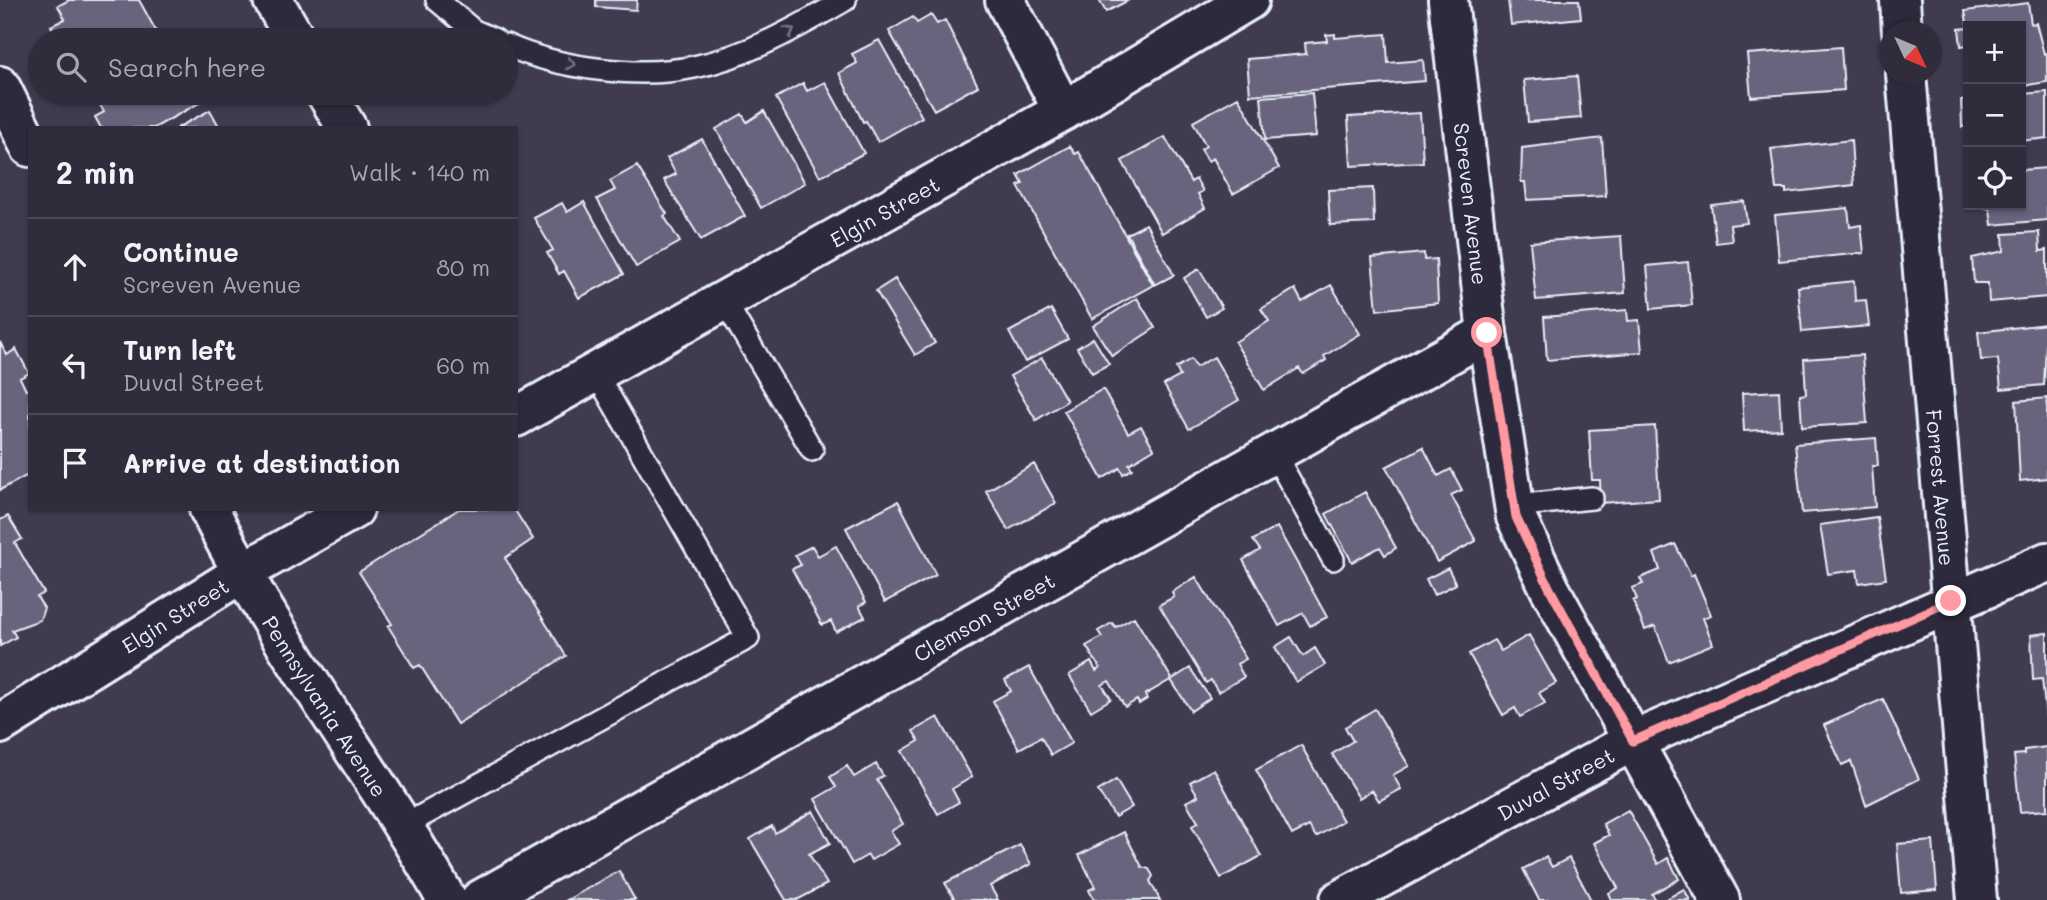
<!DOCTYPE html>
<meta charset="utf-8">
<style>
:root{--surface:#312c3c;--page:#393443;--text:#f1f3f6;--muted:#a8a7af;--line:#4c4856}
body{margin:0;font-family:Mali,sans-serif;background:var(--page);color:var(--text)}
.controls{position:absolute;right:21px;top:21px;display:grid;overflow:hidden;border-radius:0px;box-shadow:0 2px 5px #0004}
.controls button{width:63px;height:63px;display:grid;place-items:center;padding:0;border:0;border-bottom:2px solid var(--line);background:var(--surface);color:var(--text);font:35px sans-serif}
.compass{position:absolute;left:1879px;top:21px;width:63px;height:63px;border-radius:50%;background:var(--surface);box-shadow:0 2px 5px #0004;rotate:134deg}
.stop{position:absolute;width:21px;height:21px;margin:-16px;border:5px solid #ff9aa2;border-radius:50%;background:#fff}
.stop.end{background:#ff9aa2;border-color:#fff;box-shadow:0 2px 7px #0008}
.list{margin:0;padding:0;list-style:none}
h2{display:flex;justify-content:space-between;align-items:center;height:91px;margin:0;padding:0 28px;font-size:30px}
h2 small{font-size:23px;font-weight:400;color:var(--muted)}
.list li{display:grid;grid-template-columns:46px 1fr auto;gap:21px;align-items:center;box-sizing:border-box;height:98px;padding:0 28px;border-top:2px solid var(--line)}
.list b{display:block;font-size:26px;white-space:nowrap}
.list p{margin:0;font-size:23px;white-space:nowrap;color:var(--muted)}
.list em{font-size:23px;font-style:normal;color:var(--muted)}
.icon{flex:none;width:38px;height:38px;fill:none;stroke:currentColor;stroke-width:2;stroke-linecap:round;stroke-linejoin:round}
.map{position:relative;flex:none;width:2047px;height:900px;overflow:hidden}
.search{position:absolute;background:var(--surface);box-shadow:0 2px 5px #0004;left:28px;top:28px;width:490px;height:77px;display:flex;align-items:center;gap:18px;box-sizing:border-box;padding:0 24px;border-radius:38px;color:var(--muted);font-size:26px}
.panel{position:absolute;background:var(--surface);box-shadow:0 2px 5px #0004;left:28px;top:126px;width:490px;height:385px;border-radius:0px}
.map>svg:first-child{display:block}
</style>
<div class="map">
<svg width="2047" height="900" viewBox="0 0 2047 900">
<rect width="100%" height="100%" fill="#413b50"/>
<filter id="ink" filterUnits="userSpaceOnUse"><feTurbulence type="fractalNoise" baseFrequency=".0143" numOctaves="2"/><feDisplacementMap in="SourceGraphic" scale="14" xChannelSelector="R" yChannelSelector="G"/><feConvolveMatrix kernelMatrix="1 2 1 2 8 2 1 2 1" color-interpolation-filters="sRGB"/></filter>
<g filter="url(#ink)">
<path fill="#6b647e" stroke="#e8f1f8" stroke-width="2" d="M69,0H139L161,40H49L56,35L51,26L65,19L58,6Z
M596,0H637L636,10L596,7Z
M1099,0H1129L1106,12Z
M1508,0H1579L1581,18L1511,25Z
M2028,3L2031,24L2036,23L2044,54L2047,53V82L2021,86V26H1968V54L1967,45L1961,46L1959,29L1968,28L1965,11Z
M931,15L937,24L945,20L978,86L934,110L889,31L913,17L917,23Z
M1335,34V38L1386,34L1388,63L1423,60L1425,81L1250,95L1247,59L1306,54L1305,43L1327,41L1326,35Z
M879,40L922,117L878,142L866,121L863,122L839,73L857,63L852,54Z
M1841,47L1844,90L1751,97L1747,54Z
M1577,76L1581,118L1528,122L1524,80Z
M825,82L864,153L820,177L776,98L803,83L807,91Z
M2047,92V138L2021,141V94Z
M77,93H196L201,102L154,128H101L95,117L104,112L99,103L107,97L93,104L87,94L80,98Z
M1312,93L1316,136L1265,140L1261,97Z
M1238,97L1279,168L1233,194L1213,158L1208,161L1201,149L1206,146L1193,122Z
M1968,99V126L1962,127L1961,100Z
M210,110L220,128H177Z
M764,111L805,183L761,208L716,129L742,114L747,122Z
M1420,113L1423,162L1351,166L1348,117Z
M1165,137L1191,182L1196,179L1203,191L1198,194L1205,208L1162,233L1122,161Z
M1602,138L1606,196L1527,200L1525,182H1521L1522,148Z
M702,139L745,216L701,240L664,180L676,174L667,158Z
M1851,140L1854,185L1786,193V189H1776L1771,149Z
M1070,146L1075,154L1079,152L1153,285L1092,319L1018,186L1023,184L1018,175Z
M637,166L667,214L664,216L680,242L636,267L597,199L615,190L610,181Z
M2047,168V220L1992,225L1990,209L1985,208L1984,205H2021V170Z
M1373,188L1374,223L1330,225L1328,190Z
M1744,201L1747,223L1730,225L1732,241L1716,243L1711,205Z
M584,202L624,274L579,298L564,271L559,274L547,253L553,250L534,218L562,203L567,212Z
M1848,208L1850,227L1861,225L1864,253L1779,261L1775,215Z
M1146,224L1174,275L1155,285L1127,234Z
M2039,232L2040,251L2047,250V297L1989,302L1988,283H1974L1972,258L2004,251L2003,234Z
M1621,236L1625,293L1536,300L1530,242Z
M1424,253V260L1436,259L1438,303L1377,310L1372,258Z
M1688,262L1692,305L1651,309L1647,266Z
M1199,269L1222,308L1206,317L1184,278Z
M895,279L935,343L915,355L876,291Z
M1854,281L1855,301L1866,300L1869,326L1802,332L1798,287Z
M1331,285L1360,334L1324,356L1326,360L1303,374L1299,368L1264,390L1235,342L1269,321L1261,309L1295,289L1302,302Z
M1137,298L1155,328L1112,356L1093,326Z
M1051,309L1068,339L1025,362L1009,332Z
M1627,310L1628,321L1639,320L1642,352L1547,360L1544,317Z
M2047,324L2044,385L2001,389L1998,359L1981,360L1978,332Z
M1093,338L1109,364L1092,373L1077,348Z
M0,342L7,355L16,349L29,373L20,378L26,390L30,389V474L0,490Z
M1862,355L1867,423L1802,427L1800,395L1806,394L1804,359Z
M1214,357L1239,400L1189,429L1164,385L1180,376L1176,368L1191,359L1196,367Z
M1042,358L1067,401L1036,420L1010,376Z
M1103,389L1128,433L1141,426L1154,449L1129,464L1132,469L1123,474L1120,468L1102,479L1064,411Z
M1779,391L1781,429L1744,431L1742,393Z
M2047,398V478L2020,481L2016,401Z
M1655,426L1659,499L1601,503L1600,480H1592L1589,430Z
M1876,438L1878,466H1872L1875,507L1802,513L1795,444Z
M1423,447L1438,476L1451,469L1462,490L1451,495L1476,541L1437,562L1386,467Z
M1034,464L1056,503L1008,530L986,491Z
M1365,492L1396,548L1385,555L1380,547L1352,562L1326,514Z
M898,501L936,575L885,602L846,528Z
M459,509H514L533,539L505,558L566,656L457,724L420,665L414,668L388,626L392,624L359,572Z
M8,516L22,539L15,543L44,593L37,597L44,608L40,620L12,630L16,637L0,646V520Z
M1877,517L1886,579L1859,583L1857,570L1828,574L1820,525Z
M1277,527L1327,617L1310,626L1303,613L1279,626L1243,560L1260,550L1253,540Z
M1675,544L1691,576L1694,574L1711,615L1703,618L1713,644L1669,662L1655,626L1645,630L1633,601L1637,599L1632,588L1643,584L1640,578L1660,570L1654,553Z
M812,546L818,556L836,546L866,602L859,606L865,617L836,632L831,621L822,625L792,569L801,565L795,555Z
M1448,568L1456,584L1434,595L1426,579Z
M1196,577L1246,659L1237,664L1244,677L1218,692L1211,680L1206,683L1159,605L1174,597L1172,592Z
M1134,617L1172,679L1145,695L1147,699L1139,704L1137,700L1125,707L1109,681L1102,685L1111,699L1091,711L1069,675L1091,662L1096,671L1100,668L1086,646L1102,637L1098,631L1112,623L1116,627Z
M2047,633V717H2046L2042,679L2033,680L2031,635Z
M1529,635L1556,683L1539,693L1545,703L1520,717L1515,708L1503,715L1469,654L1494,640L1501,651Z
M1291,637L1303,656L1315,648L1325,665L1296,682L1275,647Z
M1029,667L1072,743L1051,755L1041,737L1019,749L993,701L1011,691L1005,680Z
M1190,668L1210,698L1191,711L1171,680Z
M1883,699L1919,779L1866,805L1851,761L1842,765L1824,725Z
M1375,709L1409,766L1393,775L1401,789L1379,801L1372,790L1359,798L1332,754L1353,741L1345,727Z
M938,717L972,777L952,789L959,802L938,814L902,751L919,741L913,731Z
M1301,745L1343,821L1316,837L1309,826L1292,835L1256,770Z
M2047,747V810L2020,812L2014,755L2024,754V750Z
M876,764L883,776L877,780L903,824L891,831L899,844L871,860L868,855L852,864L815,799L836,787L830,777L847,766L854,777Z
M1214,769L1261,856L1221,878L1192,826L1198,822L1186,802L1198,796L1190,782Z
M1116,780L1132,807L1115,817L1098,791Z
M1628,810L1658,864L1668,858L1679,879L1652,894L1656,900H1612L1609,893L1618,888L1594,843L1609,835L1603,824Z
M813,811L830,843L809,854L827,884L797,900H786L750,839L772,826L775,833Z
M1124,832L1142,867L1149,869L1153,876L1150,881L1160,900H1094L1089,890L1095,887L1079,855Z
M1933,841L1937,890L1901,893L1897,844Z
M1020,845L1031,864L990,886L998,900H955L945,883Z
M1546,857L1552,867L1569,858L1591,900H1539L1523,869Z
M619,871L635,900H567Z
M1684,889L1690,900H1665Z"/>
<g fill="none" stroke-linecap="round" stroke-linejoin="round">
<defs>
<path id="lane" d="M437,0L474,31L495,40
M506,45C557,68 638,79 694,67C748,56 798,27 845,0
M725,302L812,450
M1274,453L1333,559
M1514,506L1592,498
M405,825L748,638L596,373"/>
<g id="street">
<path d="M273,0L296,40"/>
<path d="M1005,0L1063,111"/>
<path id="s1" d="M1448,0L1487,333L1516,517L1550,589L1720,900"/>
<path d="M1900,0L1902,32"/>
<path id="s2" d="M1906,74L1977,900"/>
<path d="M326,93L347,128"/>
<path id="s3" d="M516,417L1063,111L1249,0"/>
<path id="s4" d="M0,724L240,574L354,509"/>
<path id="s5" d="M480,900L1487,333"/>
<path id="s6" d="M1340,900L1633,741L2047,562"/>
</g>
<g id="secondary">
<path d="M0,86L30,147"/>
<path id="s7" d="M209,509C276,646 372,767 447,900"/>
</g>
</defs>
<use href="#lane" stroke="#e8f1f8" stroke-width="26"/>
<use href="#street" stroke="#e8f1f8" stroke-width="44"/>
<use href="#secondary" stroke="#e8f1f8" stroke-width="44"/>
<use href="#lane" stroke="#2f2a3d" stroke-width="21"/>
<use href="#street" stroke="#2f2a3d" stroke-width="38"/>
<use href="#secondary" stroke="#2f2a3d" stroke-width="38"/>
</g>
<defs><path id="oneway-chevron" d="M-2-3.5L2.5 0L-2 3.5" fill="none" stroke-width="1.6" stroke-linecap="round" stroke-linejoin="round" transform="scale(1.75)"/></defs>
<g stroke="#70707e">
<use href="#oneway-chevron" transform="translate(790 31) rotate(-29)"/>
<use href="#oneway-chevron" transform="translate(571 64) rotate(11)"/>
</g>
</g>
<g fill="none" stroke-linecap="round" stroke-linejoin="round" filter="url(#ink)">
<path stroke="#ff9aa2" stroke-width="9" d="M1487,333L1516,517L1550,589L1633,741L1951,601"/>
</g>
<g text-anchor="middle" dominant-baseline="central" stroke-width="6" stroke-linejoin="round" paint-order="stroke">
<g font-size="21" fill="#e8f1f8" stroke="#2f2a3d">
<text stroke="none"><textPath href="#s1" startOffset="205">Screven Avenue</textPath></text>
<text stroke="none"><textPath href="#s3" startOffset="422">Elgin Street</textPath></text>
<text stroke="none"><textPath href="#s2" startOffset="415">Forrest Avenue</textPath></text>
<text stroke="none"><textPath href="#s4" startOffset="206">Elgin Street</textPath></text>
<text stroke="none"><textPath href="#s5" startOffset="578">Clemson Street</textPath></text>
<text stroke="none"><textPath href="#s7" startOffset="229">Pennsylvania Avenue</textPath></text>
<text stroke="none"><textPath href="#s6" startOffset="245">Duval Street</textPath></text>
</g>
</g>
</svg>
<div class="controls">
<button>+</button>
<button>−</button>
<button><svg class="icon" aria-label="locate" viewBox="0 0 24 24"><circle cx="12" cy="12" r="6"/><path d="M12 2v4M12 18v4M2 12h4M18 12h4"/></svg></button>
</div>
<svg class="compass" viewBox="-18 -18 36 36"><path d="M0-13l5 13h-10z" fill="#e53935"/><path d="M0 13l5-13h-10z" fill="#a8a7af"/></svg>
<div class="stop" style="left:1487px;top:333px"></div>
<div class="stop end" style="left:1951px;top:601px"></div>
<div class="search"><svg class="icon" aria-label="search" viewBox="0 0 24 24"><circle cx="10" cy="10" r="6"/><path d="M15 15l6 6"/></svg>Search here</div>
<section class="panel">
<h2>2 min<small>Walk · 140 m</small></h2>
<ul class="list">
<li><svg class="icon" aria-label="ahead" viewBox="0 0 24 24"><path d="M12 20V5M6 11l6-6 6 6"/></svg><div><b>Continue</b><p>Screven Avenue</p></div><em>80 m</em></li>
<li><svg class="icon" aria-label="left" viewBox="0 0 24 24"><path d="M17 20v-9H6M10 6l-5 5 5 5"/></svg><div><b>Turn left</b><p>Duval Street</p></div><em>60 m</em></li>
<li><svg class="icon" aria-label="arrive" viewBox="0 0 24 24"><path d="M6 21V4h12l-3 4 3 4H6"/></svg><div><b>Arrive at destination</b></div></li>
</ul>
</section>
</div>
